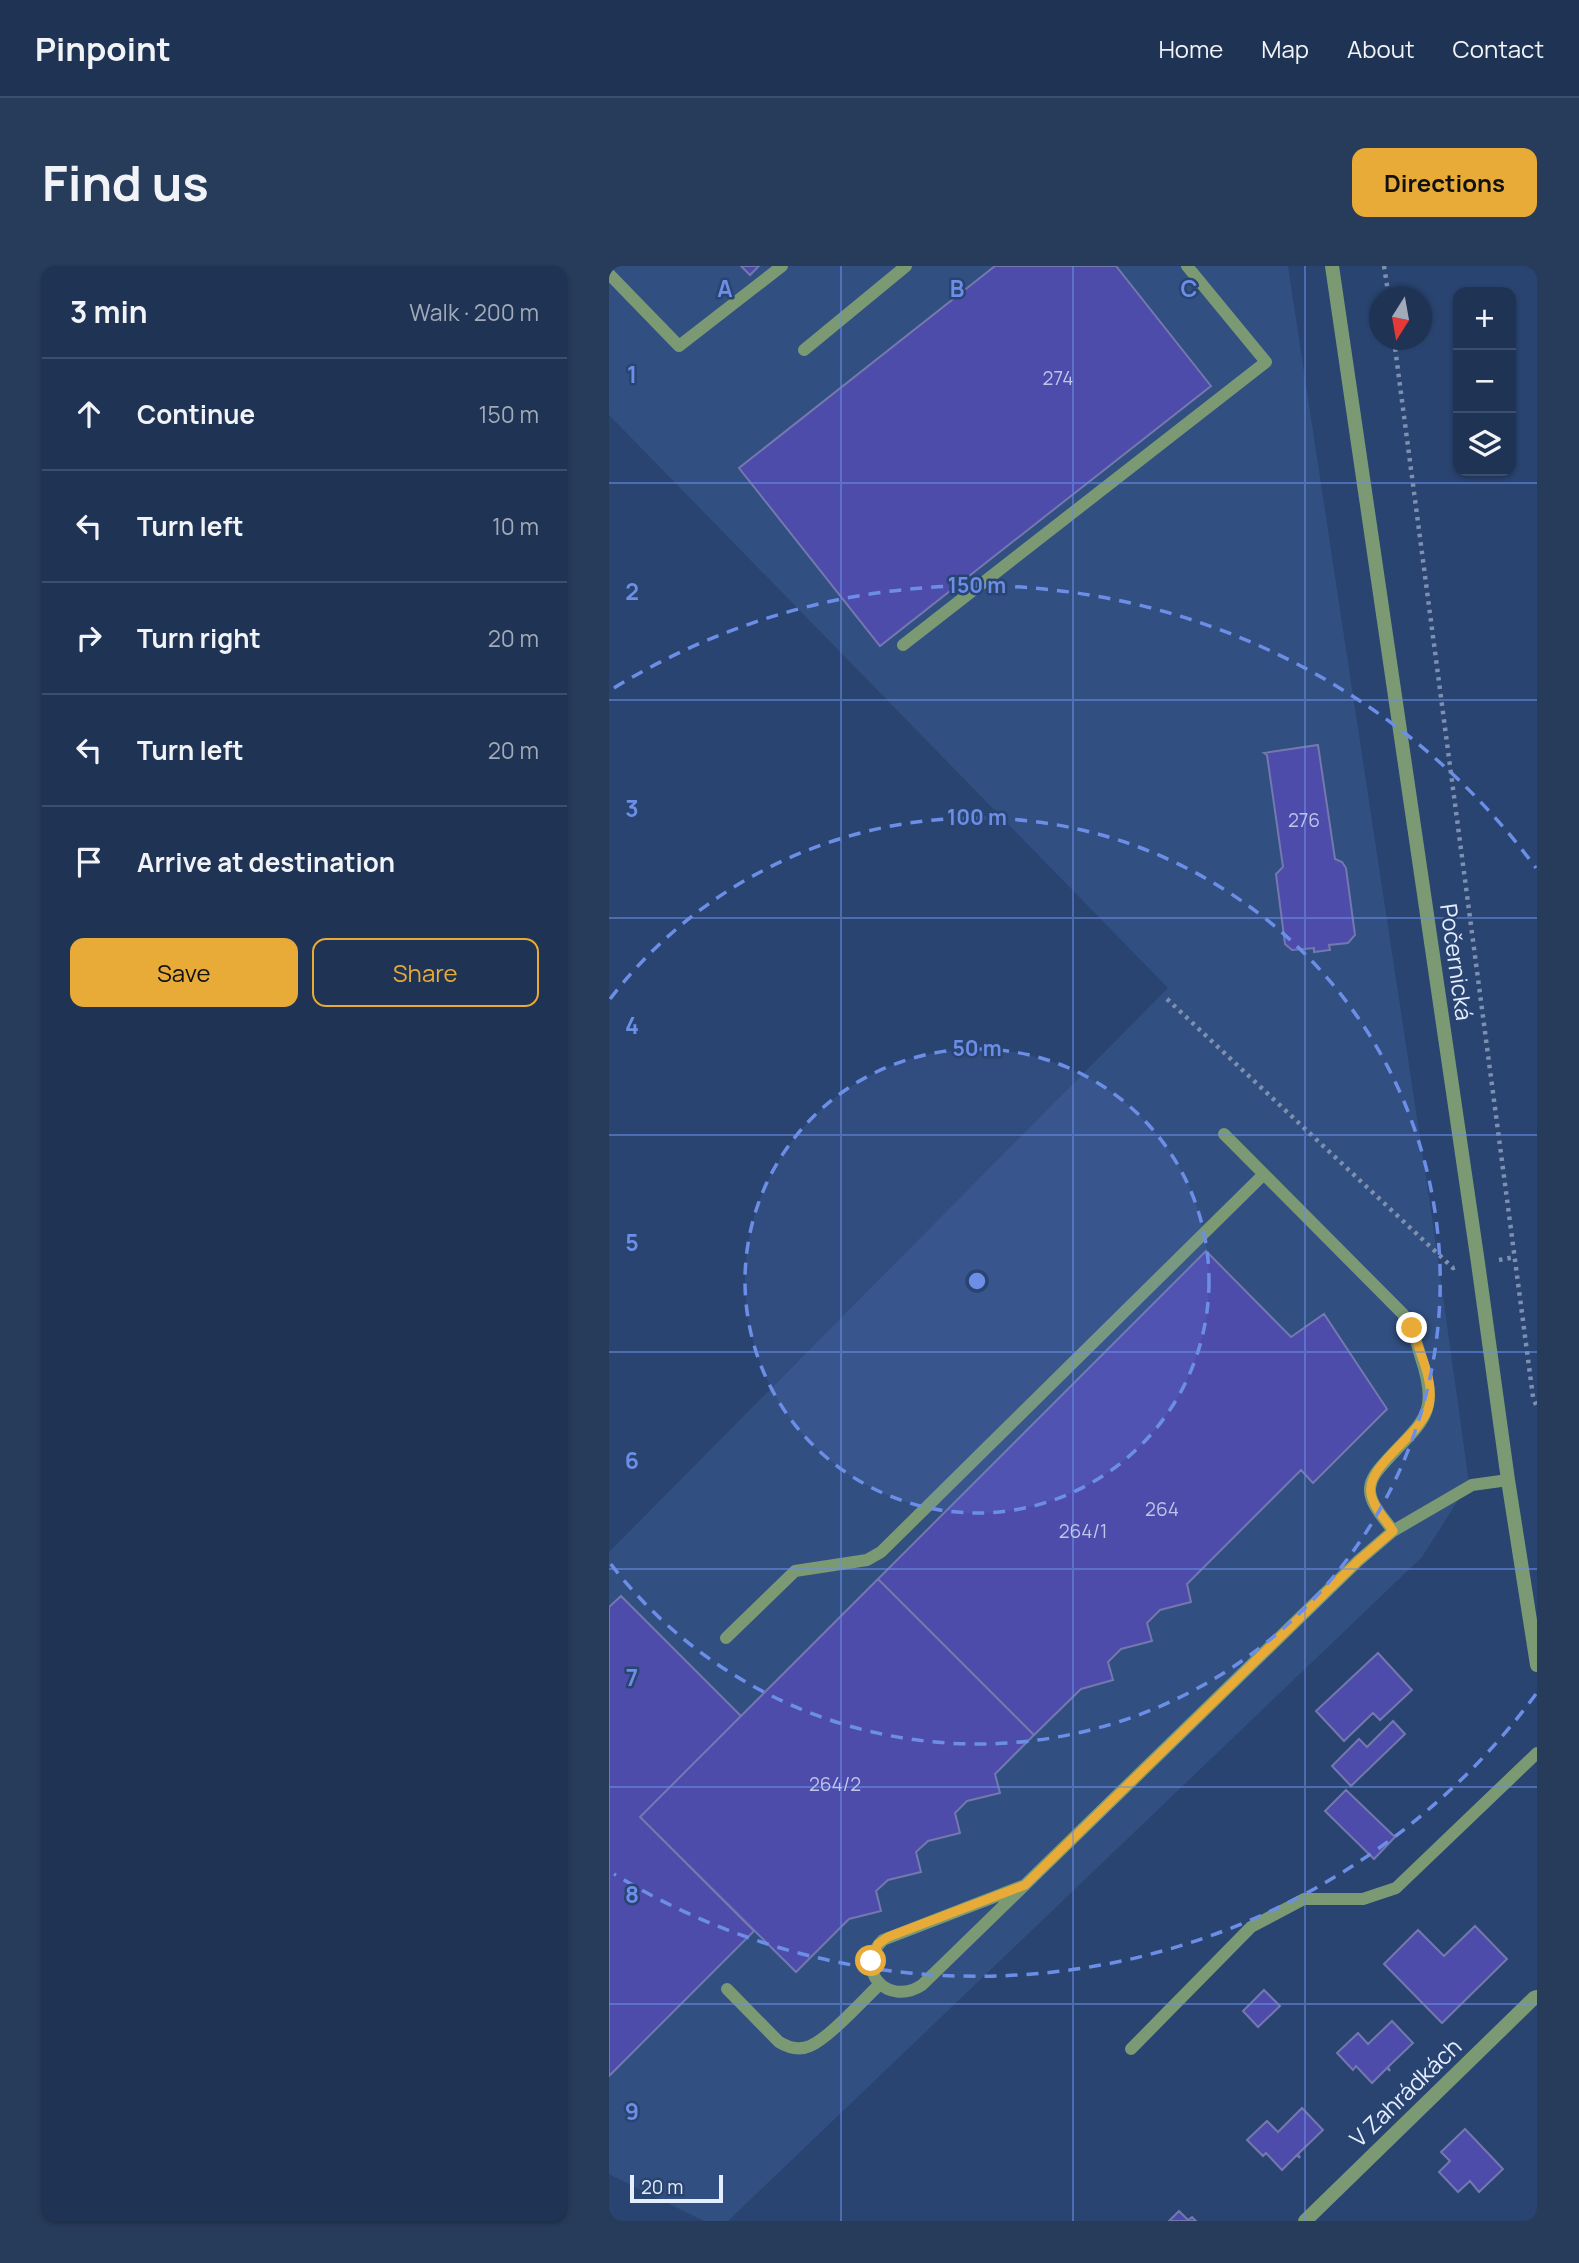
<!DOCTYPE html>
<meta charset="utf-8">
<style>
:root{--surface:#1f3354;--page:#273b5a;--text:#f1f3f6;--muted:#a1aab8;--line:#3c4e6b;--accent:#e8ab37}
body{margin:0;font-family:Manrope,sans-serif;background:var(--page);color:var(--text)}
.controls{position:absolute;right:21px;top:21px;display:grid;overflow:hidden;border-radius:14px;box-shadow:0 2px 5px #0004}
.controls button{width:63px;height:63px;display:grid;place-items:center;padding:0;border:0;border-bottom:2px solid var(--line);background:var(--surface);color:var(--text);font:35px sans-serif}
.compass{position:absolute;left:760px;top:21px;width:63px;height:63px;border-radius:50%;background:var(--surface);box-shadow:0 2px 5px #0004;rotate:191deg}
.scale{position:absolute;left:21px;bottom:18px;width:93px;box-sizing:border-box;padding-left:7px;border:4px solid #e3edfe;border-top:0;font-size:19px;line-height:24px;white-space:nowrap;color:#e3edfe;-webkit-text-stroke:5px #294470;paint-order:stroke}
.stop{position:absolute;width:21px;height:21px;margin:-16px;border:5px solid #e8ab37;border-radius:50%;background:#fff}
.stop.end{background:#e8ab37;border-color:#fff;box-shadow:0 2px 7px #0008}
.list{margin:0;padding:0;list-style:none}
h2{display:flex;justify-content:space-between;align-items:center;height:91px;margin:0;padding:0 28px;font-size:30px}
h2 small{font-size:23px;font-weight:400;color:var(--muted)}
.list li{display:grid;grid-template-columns:46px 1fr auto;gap:21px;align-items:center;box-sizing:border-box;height:112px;padding:0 28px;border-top:2px solid var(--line)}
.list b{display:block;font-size:26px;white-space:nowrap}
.list em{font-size:23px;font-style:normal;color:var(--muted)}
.actions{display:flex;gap:14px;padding:21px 28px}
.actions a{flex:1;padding:16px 0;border:2px solid var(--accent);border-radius:14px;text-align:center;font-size:24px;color:var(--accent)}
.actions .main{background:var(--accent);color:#111}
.icon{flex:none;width:38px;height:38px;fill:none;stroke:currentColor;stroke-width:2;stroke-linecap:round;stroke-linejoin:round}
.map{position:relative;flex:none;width:928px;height:1955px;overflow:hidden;border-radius:14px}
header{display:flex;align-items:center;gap:42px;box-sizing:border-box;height:98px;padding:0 35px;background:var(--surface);border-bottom:2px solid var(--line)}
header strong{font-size:33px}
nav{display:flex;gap:38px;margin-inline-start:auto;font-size:24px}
.intro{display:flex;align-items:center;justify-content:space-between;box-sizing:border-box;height:168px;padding:0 42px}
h1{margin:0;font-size:49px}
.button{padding:18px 32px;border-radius:14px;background:var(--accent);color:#111;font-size:24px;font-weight:700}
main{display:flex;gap:42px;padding:0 42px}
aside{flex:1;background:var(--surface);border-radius:14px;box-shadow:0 2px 5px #0004}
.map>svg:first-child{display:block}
</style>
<header>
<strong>Pinpoint</strong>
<nav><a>Home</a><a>Map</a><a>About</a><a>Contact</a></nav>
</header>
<div class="intro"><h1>Find us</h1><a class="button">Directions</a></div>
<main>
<aside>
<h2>3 min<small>Walk · 200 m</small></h2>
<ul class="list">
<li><svg class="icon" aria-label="ahead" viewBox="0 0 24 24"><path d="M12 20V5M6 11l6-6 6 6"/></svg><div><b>Continue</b></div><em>150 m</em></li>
<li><svg class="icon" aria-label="left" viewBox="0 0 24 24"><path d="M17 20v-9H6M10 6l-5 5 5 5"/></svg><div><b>Turn left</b></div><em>10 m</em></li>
<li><svg class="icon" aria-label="right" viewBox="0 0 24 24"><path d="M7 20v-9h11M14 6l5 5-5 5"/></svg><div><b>Turn right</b></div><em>20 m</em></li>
<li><svg class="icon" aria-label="left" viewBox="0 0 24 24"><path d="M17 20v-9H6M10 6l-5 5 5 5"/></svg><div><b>Turn left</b></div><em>20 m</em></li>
<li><svg class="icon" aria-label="arrive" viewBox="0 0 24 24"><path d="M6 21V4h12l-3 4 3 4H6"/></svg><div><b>Arrive at destination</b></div></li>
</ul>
<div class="actions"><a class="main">Save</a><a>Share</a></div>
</aside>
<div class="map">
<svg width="928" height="1955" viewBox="0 0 928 1955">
<rect width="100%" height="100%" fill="#294470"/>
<path fill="#314f81" d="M0,0H679L823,951L860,1217L813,1291L119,1955H95L0,1908V1286L559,722L0,149Z"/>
<path fill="#4d4caa" stroke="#7378ae" stroke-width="2" d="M132,0H150L141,9Z
M386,0H507L602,120L271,380L130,202Z
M709,479L726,593L733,596L737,602L746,669L739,677L720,679L721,684L705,686V682L683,684L676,678L667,608L674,601L658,489L655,487Z
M597,985L682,1071L715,1048L778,1143L704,1217L692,1204L578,1318L582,1336L551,1344L538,1357L543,1375L512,1383L499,1396L504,1414L472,1423L425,1469L269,1313Z
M269,1313L425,1469L386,1508L391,1527L358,1535L346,1547L351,1567L319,1575L307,1586L312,1606L279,1614L267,1625L272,1645L240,1653L187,1706L31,1551Z
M12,1330L132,1450L31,1551L145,1665L0,1810V1341Z
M769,1387L803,1424L771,1454L764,1447L735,1475L707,1445Z
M784,1455L796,1468L742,1520L723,1500L750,1473L758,1481Z
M737,1524L786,1571L765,1593L716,1545Z
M866,1660L898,1693L833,1757L775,1698L809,1664L835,1690Z
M655,1724L671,1740L649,1761L634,1745Z
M783,1755L804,1777L779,1801L781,1805L778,1802L763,1817L747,1800L744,1804L728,1787L749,1767L759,1778Z
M693,1842L714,1864L689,1888L691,1892L688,1889L673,1904L657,1887L654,1890L638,1874L658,1855L669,1866Z
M856,1863L894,1903L870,1926L861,1915L849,1926L830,1906L841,1895L832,1886Z
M570,1945L579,1954L583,1951L587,1955H560Z"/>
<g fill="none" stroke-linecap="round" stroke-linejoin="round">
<path stroke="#7d90b0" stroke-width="4.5" stroke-dasharray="3.5 5" stroke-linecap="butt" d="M775,0L780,32
M785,74L924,1131L928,1141
M558,733L844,1002L847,1001
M890,994L906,991"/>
<path stroke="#7b9a74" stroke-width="12" d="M0,8L70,80L173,0
M195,84L297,0
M294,379L657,96L578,0
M615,868L793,1047C804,1060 807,1076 812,1092C831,1149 814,1154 777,1195C770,1203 762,1211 761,1222C760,1238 776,1253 784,1265
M117,1372L186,1305L258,1294L272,1286L655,908
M416,1619L274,1674C244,1702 278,1742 313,1719L749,1295L784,1265L863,1219L899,1214
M118,1723L170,1776C180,1782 190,1785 201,1780C220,1772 255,1733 271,1718
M522,1783L642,1661L695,1633H754L787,1622L928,1487"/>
<path stroke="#7b9a74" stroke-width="14" d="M696,1955L925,1732L928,1731"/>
<path stroke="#7b9a74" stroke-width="14" d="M723,0L869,997L899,1214L928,1399"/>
</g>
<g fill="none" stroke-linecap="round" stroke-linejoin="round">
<path stroke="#e8ab37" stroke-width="9" d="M262,1695L269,1678L279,1671L416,1619L749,1295L784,1265C777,1254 764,1241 762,1228C756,1199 813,1169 820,1140C826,1115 810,1086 803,1062"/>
</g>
<path fill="none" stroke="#6c8ee7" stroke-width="2" stroke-opacity="0.55" d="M232,0V1955M464,0V1955M696,0V1955M0,217H928M0,434H928M0,652H928M0,869H928M0,1086H928M0,1303H928M0,1521H928M0,1738H928"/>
<circle cx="368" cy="1015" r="232" fill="#6c8ee7" fill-opacity=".12"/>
<g fill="none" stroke="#6c8ee7" stroke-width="3.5" stroke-dasharray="12 9">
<circle cx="368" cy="1015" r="232"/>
<path d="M1 733A463 463 0 1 1 1 1297"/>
<path d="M927 1428A695 695 0 0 1 5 1608M5 422A695 695 0 0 1 927 602"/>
</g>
<g text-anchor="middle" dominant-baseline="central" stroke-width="5" stroke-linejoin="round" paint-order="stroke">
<g font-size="19" fill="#bec5e9">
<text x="449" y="112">274</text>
<text x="695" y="554">276</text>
<text x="553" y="1243">264</text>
<text x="474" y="1265">264/1</text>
<text x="226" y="1518">264/2</text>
</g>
<g font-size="23" fill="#e3edfe" stroke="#294470">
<text transform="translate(848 696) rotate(82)">Počernická</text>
<text transform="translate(796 1826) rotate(-44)">V Zahrádkách</text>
</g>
</g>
<g font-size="23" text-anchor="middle" font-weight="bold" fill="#6c8ee7" stroke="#294470" stroke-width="5" stroke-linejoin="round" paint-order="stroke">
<text x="116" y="31">A</text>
<text x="348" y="31">B</text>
<text x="580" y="31">C</text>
<text x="23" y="117">1</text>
<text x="23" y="334">2</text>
<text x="23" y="551">3</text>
<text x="23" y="768">4</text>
<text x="23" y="985">5</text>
<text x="23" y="1203">6</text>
<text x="23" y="1420">7</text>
<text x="23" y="1637">8</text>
<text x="23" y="1854">9</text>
</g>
<circle cx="368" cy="1015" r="10" fill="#6c8ee7" stroke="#294470" stroke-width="3.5"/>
<g font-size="21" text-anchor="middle" font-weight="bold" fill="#6c8ee7" stroke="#294470" stroke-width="5" stroke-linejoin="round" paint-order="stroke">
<text x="368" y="327">150 m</text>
<text x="368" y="559">100 m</text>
<text x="368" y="790">50 m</text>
</g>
</svg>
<div class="controls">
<button>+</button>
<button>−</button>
<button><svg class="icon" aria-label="layers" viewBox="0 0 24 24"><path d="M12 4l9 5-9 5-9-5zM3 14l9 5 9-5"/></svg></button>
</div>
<svg class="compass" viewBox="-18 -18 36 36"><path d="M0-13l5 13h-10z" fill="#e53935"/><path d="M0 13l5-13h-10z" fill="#a1aab8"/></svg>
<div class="scale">20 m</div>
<div class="stop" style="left:262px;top:1695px"></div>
<div class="stop end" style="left:803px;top:1062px"></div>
</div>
</main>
